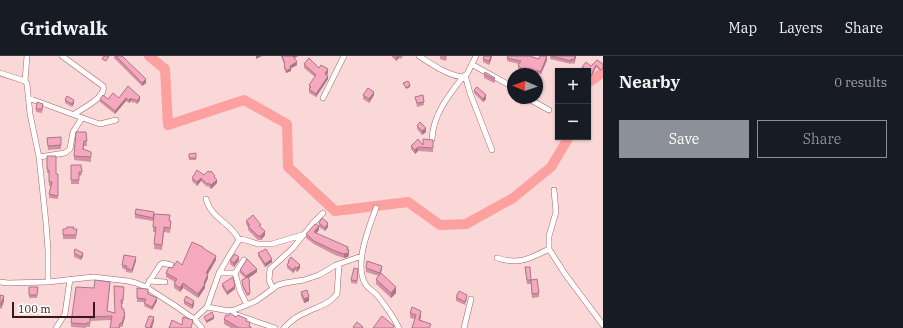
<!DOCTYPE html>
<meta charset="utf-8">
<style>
:root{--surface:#171b24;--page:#20242c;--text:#f1f3f6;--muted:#9ea1a6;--line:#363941;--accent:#8c9099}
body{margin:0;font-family:"IBM Plex Serif",serif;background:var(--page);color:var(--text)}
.controls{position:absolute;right:12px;top:12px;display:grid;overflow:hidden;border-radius:0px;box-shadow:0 1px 3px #0004}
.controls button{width:36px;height:36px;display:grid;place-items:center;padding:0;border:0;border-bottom:1px solid var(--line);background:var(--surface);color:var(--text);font:20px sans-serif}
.compass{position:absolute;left:507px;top:12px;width:36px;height:36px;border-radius:50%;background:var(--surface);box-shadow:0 1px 3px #0004;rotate:272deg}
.scale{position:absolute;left:12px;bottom:10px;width:83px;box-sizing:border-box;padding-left:4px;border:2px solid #36191a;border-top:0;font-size:11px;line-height:14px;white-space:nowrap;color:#36191a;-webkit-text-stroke:3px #fff;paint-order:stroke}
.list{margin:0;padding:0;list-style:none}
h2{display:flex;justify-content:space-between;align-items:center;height:52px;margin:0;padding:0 16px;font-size:17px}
h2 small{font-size:13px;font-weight:400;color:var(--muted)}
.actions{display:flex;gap:8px;padding:12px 16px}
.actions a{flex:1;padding:9px 0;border:1px solid var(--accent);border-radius:0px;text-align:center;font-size:14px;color:var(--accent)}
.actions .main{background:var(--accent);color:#fff}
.map{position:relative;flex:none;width:603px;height:272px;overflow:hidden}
header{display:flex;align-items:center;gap:24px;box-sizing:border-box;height:56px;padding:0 20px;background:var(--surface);border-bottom:1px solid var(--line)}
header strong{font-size:19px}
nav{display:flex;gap:22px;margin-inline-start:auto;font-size:14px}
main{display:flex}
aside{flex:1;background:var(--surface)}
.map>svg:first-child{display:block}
</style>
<header>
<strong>Gridwalk</strong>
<nav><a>Map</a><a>Layers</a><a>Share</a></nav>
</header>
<main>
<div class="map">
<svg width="603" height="272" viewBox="0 0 603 272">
<rect width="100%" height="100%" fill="#fad8d7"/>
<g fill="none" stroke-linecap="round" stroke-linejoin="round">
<path stroke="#fda0a0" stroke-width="10" d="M149,0L165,13L168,69L244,44L287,68L288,111L335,155L408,146L440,169L466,168L513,142L551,111L569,81
M588,27L603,16"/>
<defs>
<path id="street" d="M62,0L103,30C107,41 82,53 74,58
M419,0C433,9 447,19 463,21L467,18L476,0
M473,9L513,31
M0,17L25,25L27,28L30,58L39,101L46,167L48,194V226
M465,19L470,37L492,94
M25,25L27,0
M28,42L91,65L100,68L116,64
M323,42L344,0
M527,42L549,54
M432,83C433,59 448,40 463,21
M39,101L65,97L70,93L73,76L82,62
M554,134L556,156L549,180V193L565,218L603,269
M206,143C212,164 231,166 239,184
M376,152C369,171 353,210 366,229C369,233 373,235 377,239C385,249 393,260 399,272
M497,202C519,209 529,203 549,193
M219,217H235L244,204
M235,217L240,235L247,249
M149,225L165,226
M0,226L8,227L48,226L93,221L128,225L136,227L146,231L177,251L194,263L202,272
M146,231L160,209L163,207L171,209
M273,233L269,224L270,213L293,192L313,167L323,157
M207,251L229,255L234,254L256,245L278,229L285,227L304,224L319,219L336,209L362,200
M229,255L234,258L275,272
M194,263L207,251L219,217L232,195L239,184L242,183L258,188H272L305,178
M56,272L65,258L70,223
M284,272C289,267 298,259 305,257C316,251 329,249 337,238L339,208
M464,272L471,243"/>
</defs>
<use href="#street" stroke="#a96263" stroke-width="6"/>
<use href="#street" stroke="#fff" stroke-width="5"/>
</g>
<path fill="#d291a4" d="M114,0H122L146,27L142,30L114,2Z
M281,0H298L294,2L297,9L291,12V15L286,17L284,12V8Z
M392,0H403L401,3L399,2L396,5L392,1Z
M440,0H447L446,5L440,3Z
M492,0L489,9L483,6V3Z
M550,0H576V1L574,8L571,7V8L550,3Z
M507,2L539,3L547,4L541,18H526V16H522L518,13V9L519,8L507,5Z
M304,8L319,12L328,17L327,19L328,23L316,41L309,37V29L315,21L304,12Z
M603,8V13L601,15L596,11L591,21L588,20V15L582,13V11L591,10Z
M484,18L495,22V26L494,27L484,22Z
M128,30L140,44L137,48L134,46L133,47L131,45L129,47L126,45L115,58L100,46V43L119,42Z
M474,34L486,43L483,46L474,37Z
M363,39H374L369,47L363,43Z
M415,41L424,46V49L417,51Z
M65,44L74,47L72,51L65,47Z
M43,52L42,57L36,56V53Z
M417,70L426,76L422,79L417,73Z
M86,76L87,90H84V94L91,100V106L74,104V100Z
M61,81V93L48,94L47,82Z
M433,84V96L418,95L415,98L411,93V90L423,89Z
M189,98L196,102V104H189Z
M47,100L56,118H58V143L49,142V138L51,130H49V117H47Z
M71,109H81L82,119L79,120V128H71Z
M204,119L215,122L217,127L211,133L208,130L207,131L201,125L197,130L192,125V122Z
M154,156L153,165L135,162V158Z
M170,165L171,170L170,177L164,176L162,194L154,193L155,176H153V171Z
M246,165L261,172L265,179L261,184H258L248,174V171L246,168Z
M319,167L328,171L325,175L319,171Z
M63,173H77L76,183H63Z
M319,174L316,177L348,194L349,198L348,201L344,202L335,199L314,188L306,182V178Z
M203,192L216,204L208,218V222L205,228V232L198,242L183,232L180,236L174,232V228L175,226L166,221V217L172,212L182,209Z
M74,197L83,200L81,204L74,201Z
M258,197L272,206L265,211L258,200Z
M230,204H239L234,211L230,208Z
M136,205L132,217L126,216V214L122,212V209Z
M288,205L300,212L297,216L295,214L293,217L287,212Z
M525,211L531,224L539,237V241L532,242L531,228H527Z
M366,212L382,213L380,218L396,237L391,242L376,228V223L379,220L366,216Z
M358,213L357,228L351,227V224Z
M240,214L257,216L248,222L250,228H249L250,239L247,240L243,232L242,224L245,222L240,217Z
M222,228L235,233L227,239L222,231Z
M110,230L107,255L115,257L124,235L123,248H122V253L124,257L125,261L122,271H120V272H110L111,264L90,265V271H86V272L71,271V267L94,232Z
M29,231H38L37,242H29Z
M137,232L157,245L152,254L144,250L145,246H137Z
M301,236L309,245L304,247L301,240Z
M0,239L4,245L1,253L0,252Z
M456,241L467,243L465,249L456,245Z
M184,245L194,249L192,253L184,248Z
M410,257L421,260L420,264L431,272H412L415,263L410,262Z
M228,260L236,261L247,265L251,272H231L224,268V263Z"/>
<path fill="#ab7686" d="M256,0H262L256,3Z
M293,0H298L293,3Z
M398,0H399V2L396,5V2Z
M491,0H492V1L489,9V5Z
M547,0V4L541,18V15Z
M575,0H576V1L574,8V4Z
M297,6V9L290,13V10Z
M596,9V11L591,21V20Z
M291,12V15L286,17V15Z
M328,13V17L325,21V18Z
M328,20V23L316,41V38Z
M146,23V27L142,30V27Z
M410,29V31L406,33V32Z
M374,36V39L369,47V43Z
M486,39V43L483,46V43Z
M140,41V44L137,48V45Z
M126,42V45L115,58V55Z
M131,42V45L129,47V44Z
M74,44V47L72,51V48Z
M426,72V76L422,79V75Z
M418,91V95L415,98V94Z
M201,122V125L197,130V126Z
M217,124V127L211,133V129Z
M328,167V171L325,175V172Z
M319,170V174L314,180V176Z
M265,175V179L261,184V180Z
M348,191L349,198L348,201L344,202V198L347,194Z
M83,197V200L81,204V201Z
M216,200V204L206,221V217Z
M136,201V205L132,217V214Z
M239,201V204L234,211V207Z
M272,203V206L265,211V208Z
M300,209V212L297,216V212Z
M382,210V213L380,220V217Z
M295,211V214L293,217V214Z
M257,213V216L246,224V220Z
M208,218V222L205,229V228V232L198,242V238Z
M183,227V232L180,236V232Z
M235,230V233L227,239V236Z
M396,231V237L391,242V237Z
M4,240V245L1,253V248Z
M309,241V245L304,247V243Z
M157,242V245L152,254V251Z
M194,245V249L192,253V249Z
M421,255V260L419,269V264Z
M125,257V261L122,271V267Z
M154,261V265L152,272H150Z
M214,261V263L206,267V265Z"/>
<path fill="#f4a9bf" stroke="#ab7686" d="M104,0H109L106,5L102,3Z
M116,0H122L146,23L142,27Z
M282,0H293L297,6L290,10L291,12L286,15L284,9L285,8Z
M484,0H491L489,5L483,3Z
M508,0H532V1L539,3L540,0H547L541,15H526V12L522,13L518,9L521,5L507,2Z
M551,0H575L574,4L571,3V5Z
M309,2L319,12L321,9L328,13L325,18L328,20L316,38L309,33L311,31L309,29L316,19L304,8Z
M597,4L603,8V11L601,14L596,9L591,20L588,18V15H581L584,12L582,11L586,6L591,10Z
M485,16L495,22L494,23L484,18Z
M408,25L410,29L406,32L403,27Z
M128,30L140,41L137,45L134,43L133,44L131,42L129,44L126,42L115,55L100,43L103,39L108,43L113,37L119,42Z
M477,31L486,39L483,43L474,34Z
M368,32L374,36L369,43L363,39Z
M423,39L424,46L417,47L415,41Z
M67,40L74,44L72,48L65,44Z
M37,46L43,48L42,53H36Z
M420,66L426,72L422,75L417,70Z
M76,76H86L87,85H84L83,93L91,96V101L74,100Z
M61,81V89L48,90L47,82Z
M418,83L423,89V83L433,84V92L418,91L415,94L411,90Z
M196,97V102H189V98Z
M47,100H56V118H58V140L49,138L52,126H49V114L47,113Z
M71,109H81L82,116H79V124H71Z
M197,114L204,119L208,115L210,116L211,115L215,120L214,121L217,124L211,129L208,127L207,128L201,122L197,126L192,122Z
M136,153L154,156L153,162L135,158Z
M154,158L170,159L169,165H171L170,172L164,171L162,189L154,188L156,171H153Z
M253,159L261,169L259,170L265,175L261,180H258L248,170L250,169L246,165Z
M322,162L328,167L325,172L319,167Z
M315,168L319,170L314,176L348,191L347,194H349L348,197L344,198L335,195L314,185L306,178Z
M67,171H74L73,173H77L76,179H63V173H66Z
M192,186L203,191V192L216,200L206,217L208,218L204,227L205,228L198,238L183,227L180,232L174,228L177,223L166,217L169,211L172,212L177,205L182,209Z
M75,193L83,197L81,201L74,197Z
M266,193L272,203L265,208L258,197Z
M235,198L239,201L234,207L230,204Z
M124,199L136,201L132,214L126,212L127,210L122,209Z
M291,201L300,209L297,212L295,211L293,214L287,209L289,206L288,205Z
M247,203L257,213L246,220L240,214Z
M367,205L382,210L380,217L366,212Z
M525,211H530L531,224H527Z
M354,212L358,213L357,225L351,224Z
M381,217L396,231L391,237L376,223Z
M233,221L235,230L227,236L222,228Z
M248,221L250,226L249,227L250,237L247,238L243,230L242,224Z
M537,223L539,237L532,238L531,224Z
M95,224L110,226L107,255L115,257L114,230L124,231L123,244H121L122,253H124V257H125L122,267H120L119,272H110L112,260L90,261V267H86V268L71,267L76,231L94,232Z
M29,231H38L37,239H29Z
M137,232L147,233H148V238L157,242L152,251L144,247L146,243L137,242Z
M307,234L309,241L304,243L301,236Z
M459,235L467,239L465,246L456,241Z
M0,239L4,240L1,248H0Z
M186,240L194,245L192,249L184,245Z
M412,251L421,255L419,264L431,268L429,272H412L416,259L410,257Z
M212,256L214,261L206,265L204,261Z
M230,257L236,261L238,259L247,263L246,265L250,266L249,270L251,271V272H239L224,263L226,259L228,260Z
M149,260L154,261L150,272L145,271Z
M382,260L394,270L393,272H373Z
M183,261L193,264L191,272H169L172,264L182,269Z
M357,266L363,271L362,272H354L353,271Z"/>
</svg>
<div class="controls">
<button>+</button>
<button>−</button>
</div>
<svg class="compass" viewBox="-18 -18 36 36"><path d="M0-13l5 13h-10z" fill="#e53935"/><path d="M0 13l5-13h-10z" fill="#9ea1a6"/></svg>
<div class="scale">100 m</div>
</div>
<aside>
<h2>Nearby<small>0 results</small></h2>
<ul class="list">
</ul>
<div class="actions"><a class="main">Save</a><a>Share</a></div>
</aside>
</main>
